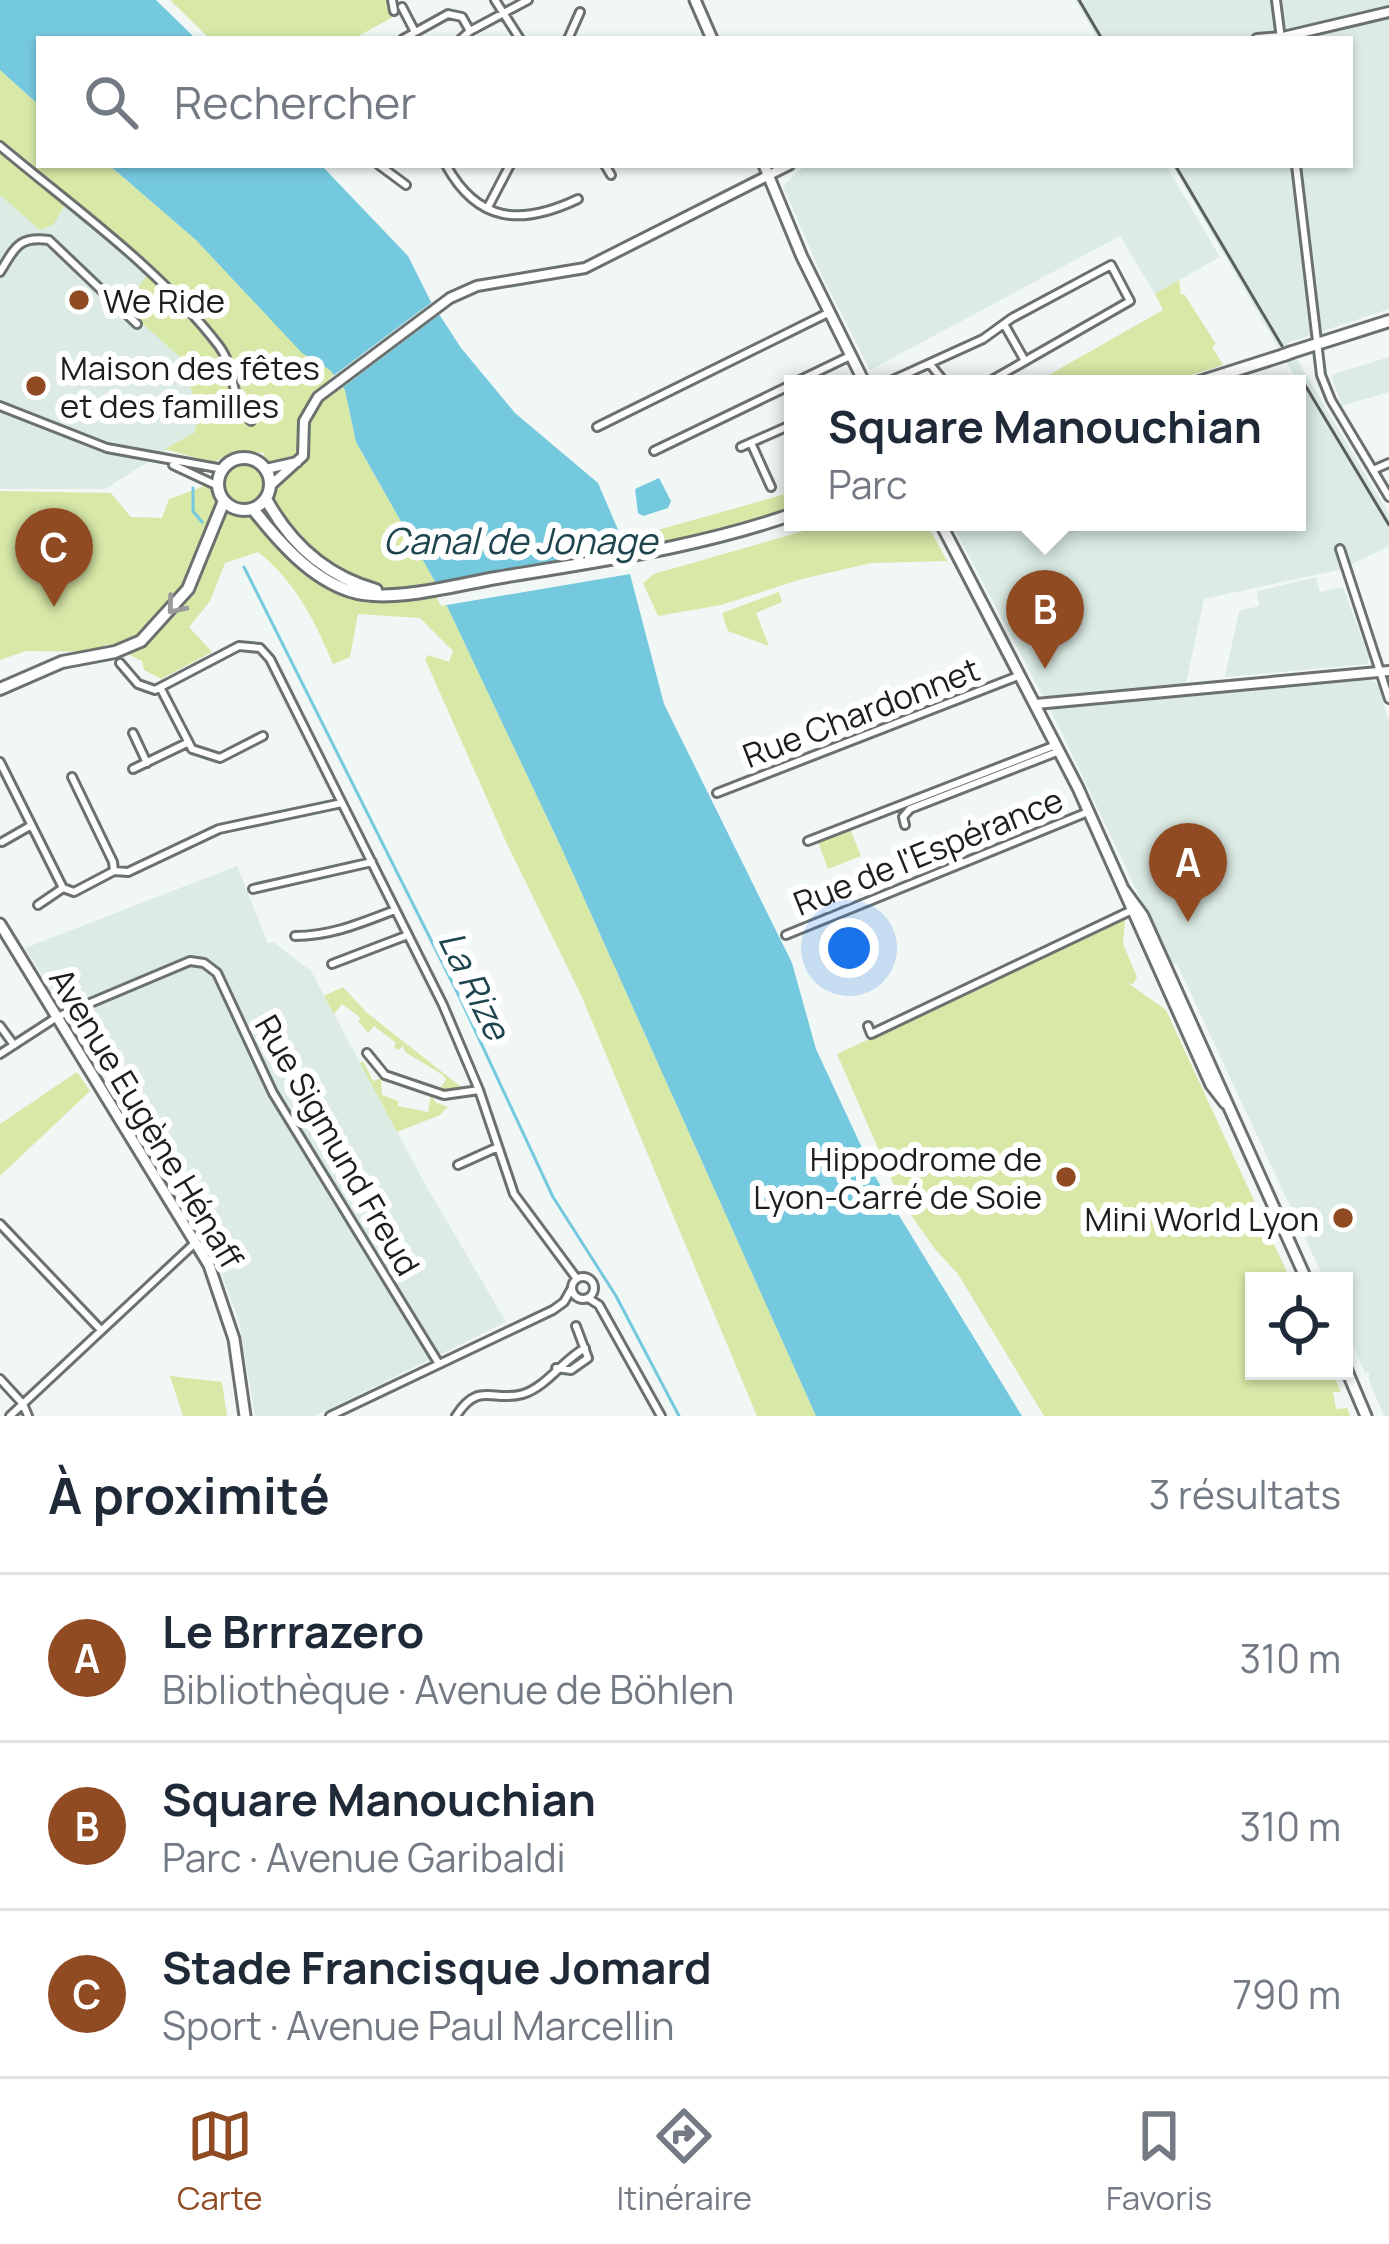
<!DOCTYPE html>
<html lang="fr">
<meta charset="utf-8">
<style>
:root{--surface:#fff;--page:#f6f6f7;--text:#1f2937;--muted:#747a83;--line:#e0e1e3;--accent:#914b23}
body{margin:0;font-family:Manrope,sans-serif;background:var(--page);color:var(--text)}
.controls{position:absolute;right:36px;bottom:36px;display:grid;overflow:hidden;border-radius:0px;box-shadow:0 3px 9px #0004}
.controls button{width:108px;height:108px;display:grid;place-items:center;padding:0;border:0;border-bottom:3px solid var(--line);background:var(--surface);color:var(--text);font:60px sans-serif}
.you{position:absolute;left:849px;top:948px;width:42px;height:42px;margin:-30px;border:9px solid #fff;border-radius:50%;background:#1a73e8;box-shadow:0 0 0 18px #1a73e833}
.badge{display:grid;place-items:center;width:78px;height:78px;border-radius:50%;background:var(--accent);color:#fff;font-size:39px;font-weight:700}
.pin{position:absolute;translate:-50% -99px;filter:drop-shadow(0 3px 6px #0008)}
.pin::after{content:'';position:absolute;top:63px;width:42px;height:36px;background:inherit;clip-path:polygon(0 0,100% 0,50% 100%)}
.popup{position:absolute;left:784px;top:375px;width:522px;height:156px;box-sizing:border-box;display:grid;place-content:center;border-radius:0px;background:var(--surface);filter:drop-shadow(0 3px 9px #0005);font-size:39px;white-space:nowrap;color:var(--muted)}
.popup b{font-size:45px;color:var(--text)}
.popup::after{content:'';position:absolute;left:50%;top:100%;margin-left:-24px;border:24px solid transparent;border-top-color:var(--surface)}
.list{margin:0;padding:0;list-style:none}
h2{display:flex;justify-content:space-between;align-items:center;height:156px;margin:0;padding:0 48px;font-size:51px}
h2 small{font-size:39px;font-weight:400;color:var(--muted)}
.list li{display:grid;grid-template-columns:78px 1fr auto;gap:36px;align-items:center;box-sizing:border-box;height:168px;padding:0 48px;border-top:3px solid var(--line)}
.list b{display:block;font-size:45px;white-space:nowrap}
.list p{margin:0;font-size:39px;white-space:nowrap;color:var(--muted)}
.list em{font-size:39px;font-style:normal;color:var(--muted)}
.icon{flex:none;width:66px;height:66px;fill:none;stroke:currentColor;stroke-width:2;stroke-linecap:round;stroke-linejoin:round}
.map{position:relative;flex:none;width:1389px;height:1416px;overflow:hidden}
.search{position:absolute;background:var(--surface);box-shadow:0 3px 9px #0004;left:36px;right:36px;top:36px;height:132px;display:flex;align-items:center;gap:30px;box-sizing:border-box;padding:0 42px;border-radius:0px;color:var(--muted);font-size:45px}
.sheet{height:660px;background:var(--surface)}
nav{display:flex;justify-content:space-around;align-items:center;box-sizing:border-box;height:168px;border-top:3px solid var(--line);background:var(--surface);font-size:33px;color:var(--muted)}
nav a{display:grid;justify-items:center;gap:6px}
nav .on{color:var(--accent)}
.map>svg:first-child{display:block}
</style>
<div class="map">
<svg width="1389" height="1416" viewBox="0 0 1389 1416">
<rect width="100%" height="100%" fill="#f0f7f4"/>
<path fill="#dcece5" d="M1075,0H1389V309L1287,343L1389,514V546L1342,569L1204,599L1184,693L1371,680L1378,684L1389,722V1416H1384L1369,1380V1372L1365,1373L1344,1324V1281H1325L1177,964L1172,965L1058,725L951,522H1297V387L1300,385L1172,165H1350V39H1098Z
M0,165L55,222L67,200L151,272L136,317L182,359L199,415L194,433L105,489H0Z
M813,165H1166L1220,257L1155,294L1120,236L870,370L821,274L783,186L801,169Z
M1389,357V392L1342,406L1331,375Z
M1316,577L1320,592L1343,587L1369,658L1367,664L1225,677L1239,611L1259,606L1257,591Z
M237,866L268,943L273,942L311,971L425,1184L506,1322L315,1416H255L239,1321L214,1254L25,948Z"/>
<path fill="#d7e8a7" d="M170,0H389L393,17L353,39H210Z
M0,70L39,105V165H109L196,240L302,352L330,370L345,390L356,442L438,587L561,847L816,1416H757L582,997L507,844L425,659L428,655L449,662L453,651L420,618L358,614L350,657L333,664C315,621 295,581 258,552L225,563L210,601L189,627L212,652L161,679L144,670L142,661L107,644L95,652L26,651L0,660V491L111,493L131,517L162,518L169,499C193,491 211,484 231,470C242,463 252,463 266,453L234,451L213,463L165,449L194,433L199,415L182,359L124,307L150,271L67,201L54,224L40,230L0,195Z
M1179,280L1181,295L1184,294L1216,344L1212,347L1223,365L1163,384H1033L1163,310L1155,294Z
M793,492V510L712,535L636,548L633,537Z
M835,522H926L947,561L871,563L802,579L721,605L658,616L643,583L654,574Z
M779,592L782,602L756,613L769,646L728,631L722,613Z
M850,829L861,856L828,869L818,842Z
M1125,920L1123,944L1137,977L1133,984L1128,983L1166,1010L1291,1281H1254V1371H1332L1341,1392H1333L1336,1409L1347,1408L1350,1416H1044L958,1274L935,1249L901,1201L837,1054Z
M343,987L366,1012L465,1090L453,1093L439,1090L446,1080L443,1075L405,1052L403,1046L398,1050L394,1047L396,1043L374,1026L368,1033L358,1021L361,1018L342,1004L334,1014L324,996Z
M363,1061L373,1081L381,1078L382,1095L398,1101V1106L428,1112L431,1095L435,1102L448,1107L440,1115L397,1132L360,1063Z
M77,1072L90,1091L0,1176V1124Z
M170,1376L222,1382L227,1416H183Z"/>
<path fill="#75c9df" d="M0,0H156L196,39H39V105L0,70Z
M109,165H321L408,256L430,300L461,348L515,413L598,483L619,532L664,704L792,963L816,1049L876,1178L1022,1416H816L561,847L438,587L356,442L345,390L330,370L302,353L196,240Z
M659,478L671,501L668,508L643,516L638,513L635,489Z"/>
<path fill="#f0f7f4" d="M436,299L444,311L338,391L329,379Z
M630,549L636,573L441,606L429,583Z"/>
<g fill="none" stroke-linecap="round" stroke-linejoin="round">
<path stroke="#75c9df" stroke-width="3" d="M193,488V511L202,522
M244,567L459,996L553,1197L616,1296L679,1416"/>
<defs>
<path id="minor" d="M392,0L394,11
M495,0L520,39
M1276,0L1281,39
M402,7L415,32
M403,39L448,14L462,17L470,31L528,0
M461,39L470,31
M568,39L580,12
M0,146C75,209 159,268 219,346C237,370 229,400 251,421
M379,165L406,185
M446,165C478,223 521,226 578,199
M605,165L611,175
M1296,165L1321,375L1331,400L1389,497
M488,207L510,165
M0,272C15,248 18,236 49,240L137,324
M1004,324L1025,361
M930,364L946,384
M794,383L850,356
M884,384L983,339L1012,318L1111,265L1130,301L985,384
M0,406L107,448L223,469
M597,427L828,313
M751,443L771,487
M741,447L793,424
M654,451L793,384
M173,465L218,486
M1373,470L1389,463
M1340,549L1389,699
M120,663L138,684L155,690L239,646L260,648L270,659L443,1005L479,1090L514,1194L577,1279
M161,689L192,749L220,758L263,736
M133,733L147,763
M0,762L63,888L74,892L114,871L128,872L219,829L342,803
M133,769L187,743
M72,777L113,862L114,871
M717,793L1018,676
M905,825L903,817L910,809L1057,752
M808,841L1056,745
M2,842L30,826
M253,889L372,862
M38,905L63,888
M786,935L1088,812
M295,936C331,936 361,923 395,910
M332,964L408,935
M0,1026L14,1045
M868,1026L871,1034L1130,911
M367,1053L385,1075L444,1095L479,1090
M0,1054L57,1017L190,961L204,963L217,973L273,1093L439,1364
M458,1165L498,1147
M0,1224L100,1329
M572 1288a11 11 0 1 1 22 0a11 11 0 1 1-22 0Z
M588,1298L599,1305L661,1416
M556,1368L571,1370L588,1358L576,1326
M0,1379L23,1404L28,1416
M10,1416L196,1242
M330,1416L553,1310L564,1302L572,1288
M456,1416C479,1380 493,1403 523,1394C546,1387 563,1360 585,1348"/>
<path id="tertiary" d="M1257,39L1283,37L1389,12
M266,469L297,462
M271,485L303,456L304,421L318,397L450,298L477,286L585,268L789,165
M1036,704L1389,671"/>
<path id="secondary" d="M695,0L712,39
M764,165L802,257L865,384
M940,522L1078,788L1211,1085L1225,1103
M1124,890L1143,916L1307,1281
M0,924L209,1265L234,1339L245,1416
M1344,1364L1366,1416"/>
<path id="primary" d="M1292,352L1389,321
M1193,384L1284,355
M218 484a26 26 0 1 1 52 0a26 26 0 1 1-52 0Z
M266,499C291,545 326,576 376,590
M253,509C278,541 310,578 350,591C389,604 456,585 496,578C596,561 697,548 793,514
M0,689L62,662L115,652L141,641L188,589L224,501"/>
</defs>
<use href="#minor" stroke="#6b716e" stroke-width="12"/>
<use href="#tertiary" stroke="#6b716e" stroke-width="14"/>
<use href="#secondary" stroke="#6b716e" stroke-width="15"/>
<use href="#primary" stroke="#6b716e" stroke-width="16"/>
<use href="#minor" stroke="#fff" stroke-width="6"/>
<use href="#tertiary" stroke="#fff" stroke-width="8"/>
<use href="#secondary" stroke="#fff" stroke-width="9"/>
<use href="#primary" stroke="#fff" stroke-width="10"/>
<path stroke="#5a5e5c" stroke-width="3" d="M1079,0L1102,39
M1175,165L1282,346
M1305,385L1389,525"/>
<defs>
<path id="primary-bridge" d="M1284,355L1292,352"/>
</defs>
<use href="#primary-bridge" stroke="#6b716e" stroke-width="16" stroke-linecap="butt"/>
<use href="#primary-bridge" stroke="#fff" stroke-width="10"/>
</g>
<defs><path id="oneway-chevron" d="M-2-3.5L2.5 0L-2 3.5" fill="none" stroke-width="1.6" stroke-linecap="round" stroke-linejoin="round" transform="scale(3)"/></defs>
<use stroke="#999a99" href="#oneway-chevron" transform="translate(175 606) rotate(130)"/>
<g fill="#914b23" stroke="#fff" stroke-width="4.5">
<circle cx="79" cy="300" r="12"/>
<circle cx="36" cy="386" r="12"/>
<circle cx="1066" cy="1177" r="12"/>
<circle cx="1343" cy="1218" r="12"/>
</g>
<g text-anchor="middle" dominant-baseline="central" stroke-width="12" stroke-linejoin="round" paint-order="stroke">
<g font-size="33" fill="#1c1f1d" stroke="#fff" text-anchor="start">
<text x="103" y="300">We Ride</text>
<text x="60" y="367">Maison des fêtes<tspan x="60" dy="38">et des familles</tspan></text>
<text x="1042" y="1158" text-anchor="end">Hippodrome de<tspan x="1042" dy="38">Lyon-Carré de Soie</tspan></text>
<text x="1319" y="1218" text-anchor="end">Mini World Lyon</text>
</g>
<g font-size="33" fill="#1c1f1d" stroke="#fff">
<text transform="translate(861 712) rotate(-21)">Rue Chardonnet</text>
<text transform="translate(928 851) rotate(-22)">Rue de l'Espérance</text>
<text transform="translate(147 1118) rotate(59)">Avenue Eugène Hénaff</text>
<text transform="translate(338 1145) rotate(60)">Rue Sigmund Freud</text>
</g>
<g font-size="36" font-style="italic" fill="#1e454e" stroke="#fff">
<text x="520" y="540">Canal de Jonage</text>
<text transform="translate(475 985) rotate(64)">La Rize</text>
</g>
</g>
</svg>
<div class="controls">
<button><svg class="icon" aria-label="locate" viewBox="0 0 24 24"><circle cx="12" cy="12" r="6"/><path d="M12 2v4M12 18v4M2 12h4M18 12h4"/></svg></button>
</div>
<div class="you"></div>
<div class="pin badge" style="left:1188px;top:922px">A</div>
<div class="pin badge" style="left:1045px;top:669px">B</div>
<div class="popup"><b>Square Manouchian</b>Parc</div>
<div class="pin badge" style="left:54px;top:607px">C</div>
<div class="search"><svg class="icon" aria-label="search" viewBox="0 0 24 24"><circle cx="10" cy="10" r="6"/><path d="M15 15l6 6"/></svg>Rechercher</div>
</div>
<section class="sheet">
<h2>À proximité<small>3 résultats</small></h2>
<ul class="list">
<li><span class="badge">A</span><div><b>Le Brrrazero</b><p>Bibliothèque · Avenue de Böhlen</p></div><em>310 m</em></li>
<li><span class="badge">B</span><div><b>Square Manouchian</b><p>Parc · Avenue Garibaldi</p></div><em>310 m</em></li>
<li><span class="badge">C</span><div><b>Stade Francisque Jomard</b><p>Sport · Avenue Paul Marcellin</p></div><em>790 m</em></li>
</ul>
</section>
<nav>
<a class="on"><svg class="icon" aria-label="map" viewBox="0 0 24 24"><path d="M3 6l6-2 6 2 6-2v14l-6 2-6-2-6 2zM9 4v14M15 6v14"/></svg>Carte</a>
<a><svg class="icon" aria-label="directions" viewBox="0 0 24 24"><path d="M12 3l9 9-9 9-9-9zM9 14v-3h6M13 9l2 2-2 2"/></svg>Itinéraire</a>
<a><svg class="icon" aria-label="saved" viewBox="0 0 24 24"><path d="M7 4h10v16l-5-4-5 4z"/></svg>Favoris</a>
</nav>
